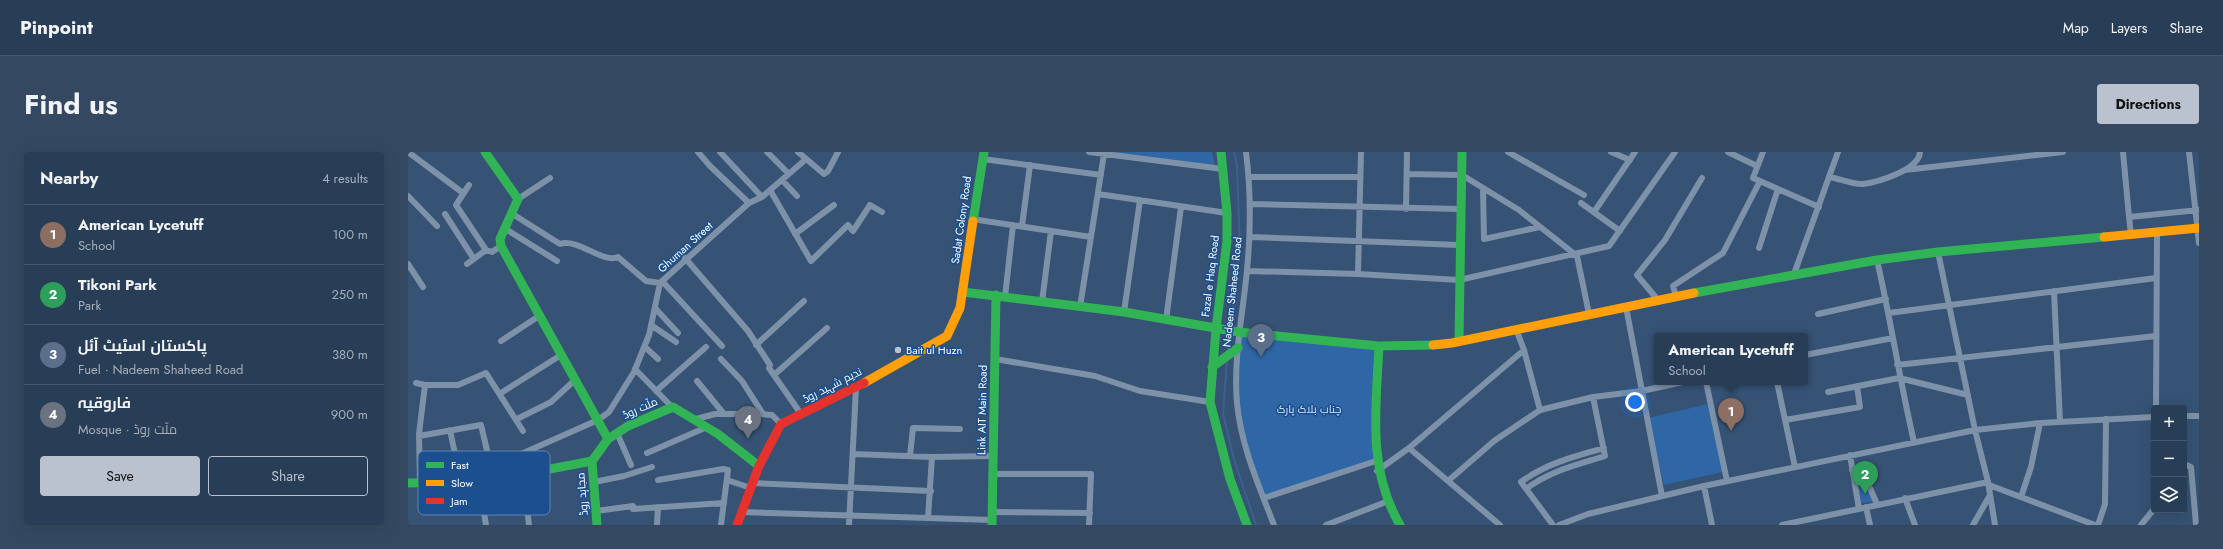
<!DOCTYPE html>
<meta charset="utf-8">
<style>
:root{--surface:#283e57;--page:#344961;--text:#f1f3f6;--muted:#a5aeba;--line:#44576d;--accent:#b9c2ce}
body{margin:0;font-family:Jost,Cairo,sans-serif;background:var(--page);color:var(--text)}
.controls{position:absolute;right:12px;bottom:12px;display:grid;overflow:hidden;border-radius:4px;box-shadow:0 4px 16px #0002}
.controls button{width:36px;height:36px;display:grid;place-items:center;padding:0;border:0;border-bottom:1px solid var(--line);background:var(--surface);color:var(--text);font:20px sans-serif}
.you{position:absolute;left:1227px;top:250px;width:14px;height:14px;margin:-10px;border:3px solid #fff;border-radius:50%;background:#1a73e8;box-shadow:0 0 0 6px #1a73e833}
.badge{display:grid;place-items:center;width:26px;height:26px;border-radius:50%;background:var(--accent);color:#fff;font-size:13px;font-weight:700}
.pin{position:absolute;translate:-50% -33px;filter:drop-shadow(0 1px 2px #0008)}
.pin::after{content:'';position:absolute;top:21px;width:14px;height:12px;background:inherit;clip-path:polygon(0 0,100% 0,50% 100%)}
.popup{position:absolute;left:1246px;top:181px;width:154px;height:52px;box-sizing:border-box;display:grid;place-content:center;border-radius:4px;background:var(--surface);filter:drop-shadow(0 1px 3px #0005);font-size:13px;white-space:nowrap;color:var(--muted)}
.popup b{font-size:15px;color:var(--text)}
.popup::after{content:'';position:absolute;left:50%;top:100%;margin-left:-8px;border:8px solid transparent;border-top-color:var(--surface)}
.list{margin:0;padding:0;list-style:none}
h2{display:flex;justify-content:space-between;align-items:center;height:52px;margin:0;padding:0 16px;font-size:17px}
h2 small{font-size:13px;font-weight:400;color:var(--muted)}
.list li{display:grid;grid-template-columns:26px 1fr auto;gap:12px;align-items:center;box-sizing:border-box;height:60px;padding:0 16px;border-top:1px solid var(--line)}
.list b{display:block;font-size:15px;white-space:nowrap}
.list p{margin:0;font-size:13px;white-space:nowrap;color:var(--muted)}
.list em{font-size:13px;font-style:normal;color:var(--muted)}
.actions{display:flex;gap:8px;padding:12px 16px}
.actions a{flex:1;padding:9px 0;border:1px solid var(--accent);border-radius:4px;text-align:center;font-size:14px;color:var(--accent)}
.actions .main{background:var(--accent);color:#111}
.icon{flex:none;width:22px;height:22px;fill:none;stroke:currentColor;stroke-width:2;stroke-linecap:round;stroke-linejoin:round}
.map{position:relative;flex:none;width:1791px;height:373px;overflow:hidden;border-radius:4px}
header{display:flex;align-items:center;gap:24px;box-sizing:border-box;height:56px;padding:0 20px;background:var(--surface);border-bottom:1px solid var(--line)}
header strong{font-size:19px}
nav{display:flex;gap:22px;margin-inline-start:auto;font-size:14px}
.intro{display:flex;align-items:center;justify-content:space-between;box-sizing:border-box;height:96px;padding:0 24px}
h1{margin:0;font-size:28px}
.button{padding:10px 18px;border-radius:4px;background:var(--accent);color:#111;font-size:14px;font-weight:700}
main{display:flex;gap:24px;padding:0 24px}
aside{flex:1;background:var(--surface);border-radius:4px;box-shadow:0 4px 16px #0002}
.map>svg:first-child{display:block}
</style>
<header>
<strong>Pinpoint</strong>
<nav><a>Map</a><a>Layers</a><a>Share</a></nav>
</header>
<div class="intro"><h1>Find us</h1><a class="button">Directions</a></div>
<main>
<aside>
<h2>Nearby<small>4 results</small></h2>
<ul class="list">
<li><span class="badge" style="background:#8d6e63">1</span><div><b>American Lycetuff</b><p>School</p></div><em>100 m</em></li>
<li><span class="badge" style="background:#2e9e5b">2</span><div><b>Tikoni Park</b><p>Park</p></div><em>250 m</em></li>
<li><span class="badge" style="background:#5c6f8a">3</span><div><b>پاکستان اسٹیٹ آئل</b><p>Fuel · Nadeem Shaheed Road</p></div><em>380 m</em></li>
<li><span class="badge" style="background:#6b7280">4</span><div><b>فاروقیہ</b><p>Mosque · ملّت روڈ</p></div><em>900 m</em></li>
</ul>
<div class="actions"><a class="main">Save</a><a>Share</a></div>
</aside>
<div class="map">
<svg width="1791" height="373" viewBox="0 0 1791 373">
<rect width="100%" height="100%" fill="#365274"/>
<path fill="#2f66a5" d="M705,0H804L807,14Z
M830,180L971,194L968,309L856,346L839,300L829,251Z
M1300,252L1315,320L1256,333L1240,266Z
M1449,322L1459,334L1465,350L1453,351Z"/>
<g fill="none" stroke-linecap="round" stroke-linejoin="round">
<path stroke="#3b618d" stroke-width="2" d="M823,176L832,97L829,14L826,0
M820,200L822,182
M819,208L815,262L826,307L848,373"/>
<path stroke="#7d92a8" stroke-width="6" d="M0,0L55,41
M290,0L302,14L341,51
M312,0L354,45
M359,0L381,22
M390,0L416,22L420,19L430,0
M681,0L815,17
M838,0C843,40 843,78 839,118C835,162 825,207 829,251C833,294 851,334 866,373
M1100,0L1176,43
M1203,0L1222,8
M1320,0L1349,14
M1355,0L1345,26L1411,55
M1715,0L1721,65L1791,58
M1781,0L1791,91
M575,7L693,23
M1497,18L1655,0
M999,22L1054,23L1111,58L1169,104L1181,162
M841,25H952
M1422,25C1432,27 1446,33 1455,32C1470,30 1511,18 1512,0
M374,28L389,44
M61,33L48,53L78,98L84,100L93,94
M1075,36L1076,87L1132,75
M362,38L403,109L440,73L445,79L462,53L474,60
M690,42L819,61
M0,44L29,74
M110,47L142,26
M1173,51L1212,79
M843,52L1052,57
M998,57L999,0
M1186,60L1227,0
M103,61L152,92C171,86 195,112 210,105L238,129L252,131
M37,62L66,107
M1721,65L1723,83
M564,67L683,85
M614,74L622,13
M96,76L149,109
M387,82L426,53
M842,85L1051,93
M1351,96L1370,37
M1530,100L1567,278L1580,330L1587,373
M277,106L340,179L362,213L361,216L393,262
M1469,108C1483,169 1492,230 1506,290
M0,112L15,135
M59,112L78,98
M839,119L950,122L1051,128L1201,94L1267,0
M950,122L953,0
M1386,122L1430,0
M254,129L314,194
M1646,139L1652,270
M1268,144L1265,134L1315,101L1352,29
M597,145L605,73
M1250,148L1229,123L1257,88L1294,26
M634,150L643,79
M672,155L696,2L693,0
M1218,155L1254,344
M247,156L270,181
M716,160L732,48
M1481,161L1748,126
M1410,162L1478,147
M758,168L773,55
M243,173L268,190
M1108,177L1116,198L1132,258
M93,189L131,164
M348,193L396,149
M237,195L250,207
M1397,203L1485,186
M313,207L334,229L355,262
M587,207L687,224L732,239L802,250
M1489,213L1748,184
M227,217L264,255
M366,223L419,176
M289,229L316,262
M1298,230L1319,329
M1369,230L1387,315
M8,231L17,233H50L78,221L115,279
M248,239L298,195
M1420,240L1491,226L1560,243
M93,241L153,203
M1748,256L1749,80
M1776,264H1791
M109,267L143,250L168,227
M288,267L307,262H352L364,263L373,272
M1377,268L1452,255L1449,234
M42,278L53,331
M209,281L223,313
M11,284L73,273L86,328
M1001,296L1092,373
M239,301L299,275
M445,302L524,305L585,304
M1442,303L1451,357
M502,304L505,276L552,277
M97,309L190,268L201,260L226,220L241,183L252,131L341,51L354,45L397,8
M1776,312L1783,315L1788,373
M1444,318H1449L1461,334L1469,352
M969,319L1001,296L1116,198
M115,322L121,373
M585,322H683L681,373
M250,328L315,317L320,318L313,373
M319,328L343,336
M1040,329L1086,289L1132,258L1185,245L1234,239L1275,230
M71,330L78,373
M186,330L216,324L244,315
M12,331L11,282L17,233
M345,331L523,339
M1581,333L1687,373
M1296,334L1304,373
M1118,337C1141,319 1169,313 1197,304L1185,245
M1613,345L1623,315L1632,271
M856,346L968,309
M1497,346L1507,373
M1458,355L1462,373
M188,359L225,354V357L316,351
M334,360L584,368
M584,360L682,361
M520,366L524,305
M249,373L250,355
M441,373L448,235
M918,373L978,350
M1145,373L1113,330C1137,312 1167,304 1196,296
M1151,373L1180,362L1296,334L1567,278L1632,271L1746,265
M1374,373L1580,330
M1565,373L1582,343
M1690,373L1697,352L1698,267
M1733,373L1746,357V350"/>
<path stroke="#30b455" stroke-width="9" d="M77,0L110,47L92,87L93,94L200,287
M813,0L819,61V89L808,177L802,250L822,327L839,373
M565,69L576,0
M555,140L716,160L830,180L971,194L1025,193
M1286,141L1469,108L1530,100L1696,85
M1051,189L1054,0
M971,194C968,256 959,317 992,373
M804,215L830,196
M184,309L189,373
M0,331L74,330L184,309L200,287L220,274L265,255L310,282L351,314
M584,373L588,143"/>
<path stroke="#ff9f0a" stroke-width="9" d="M1696,85L1791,76
M1025,193L1044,191L1286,141
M456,231L539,184L552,156L565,69"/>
<path stroke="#e5322d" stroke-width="9" d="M329,373L351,314L373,272L456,231"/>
</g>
<circle fill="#b9c2ce" stroke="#1b4f8f" stroke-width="1.5" cx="490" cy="198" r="4"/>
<g text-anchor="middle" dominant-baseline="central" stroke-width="3" stroke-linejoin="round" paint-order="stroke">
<g font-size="11" fill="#fff" stroke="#1b4f8f">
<text transform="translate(553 68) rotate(-82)">Sadat Colony Road</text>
<text transform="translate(277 95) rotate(-42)">Ghuman Street</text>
<text transform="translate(802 124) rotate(-83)">Fazal e Haq Road</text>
<text transform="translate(824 140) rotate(-84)">Nadeem Shaheed Road</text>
<text transform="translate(424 233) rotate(-27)">ندیم شہید روڈ</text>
<text transform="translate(232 256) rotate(-24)">ملّت روڈ</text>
<text transform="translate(574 258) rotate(-89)">Link AIT Main Road</text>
<text transform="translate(174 342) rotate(-95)">مجاہد روڈ</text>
</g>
<g font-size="11" fill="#fff" stroke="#1b4f8f" text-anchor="start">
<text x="498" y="198">Bait ul Huzn</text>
</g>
<g font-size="11" fill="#cfe3fa" stroke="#1b4f8f">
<text x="901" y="257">چناب بلاک پارک</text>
</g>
</g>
<rect x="10" y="299" width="132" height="64" rx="6" fill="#1b4f8f" stroke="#5f84b1" stroke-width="1"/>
<rect x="18" y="310" width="18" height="6" fill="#30b455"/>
<rect x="18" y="328" width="18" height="6" fill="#ff9f0a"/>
<rect x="18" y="346" width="18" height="6" fill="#e5322d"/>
<g font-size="11" fill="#fff">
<text x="43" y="317">Fast</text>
<text x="43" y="335">Slow</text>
<text x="43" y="353">Jam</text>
</g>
</svg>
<div class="controls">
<button>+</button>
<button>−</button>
<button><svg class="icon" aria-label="layers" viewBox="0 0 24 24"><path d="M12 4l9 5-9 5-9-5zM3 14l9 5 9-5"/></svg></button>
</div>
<div class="you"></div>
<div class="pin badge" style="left:1323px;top:279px;background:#8d6e63">1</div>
<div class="popup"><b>American Lycetuff</b>School</div>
<div class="pin badge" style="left:1457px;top:342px;background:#2e9e5b">2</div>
<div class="pin badge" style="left:853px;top:205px;background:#5c6f8a">3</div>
<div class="pin badge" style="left:340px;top:287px;background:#6b7280">4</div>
</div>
</main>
